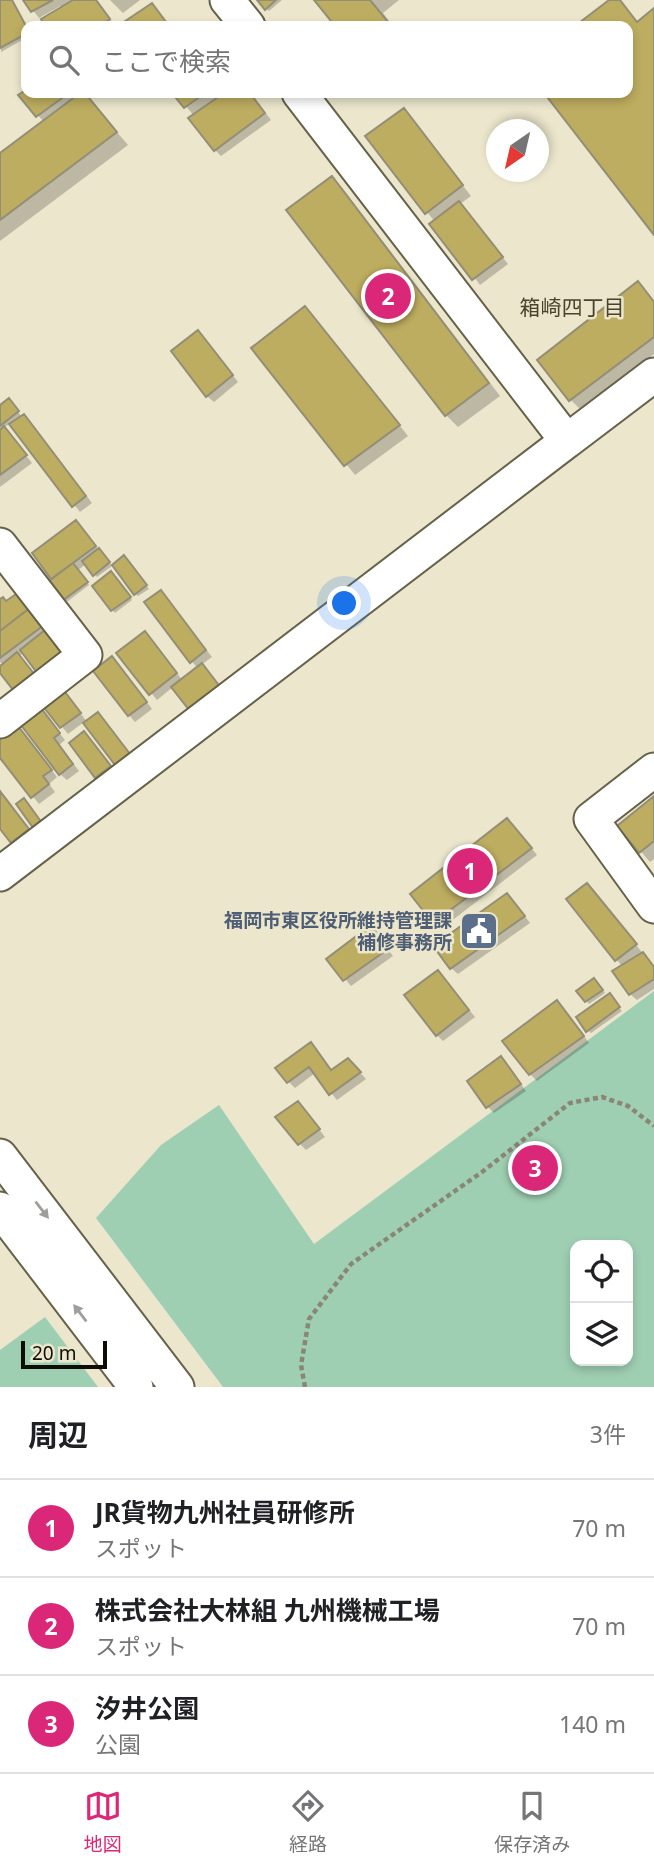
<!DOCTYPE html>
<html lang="ja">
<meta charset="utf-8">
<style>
:root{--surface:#fff;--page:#f6f6f6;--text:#202124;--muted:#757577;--line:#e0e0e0;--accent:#db2777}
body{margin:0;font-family:"Noto Sans","Noto Sans JP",sans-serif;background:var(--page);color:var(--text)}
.controls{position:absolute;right:21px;bottom:21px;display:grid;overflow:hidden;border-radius:14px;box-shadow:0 4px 10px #0003}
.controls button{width:63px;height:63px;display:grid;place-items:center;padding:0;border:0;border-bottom:2px solid var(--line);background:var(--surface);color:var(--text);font:35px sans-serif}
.compass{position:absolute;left:486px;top:119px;width:63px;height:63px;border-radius:50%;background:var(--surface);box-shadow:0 4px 10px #0003;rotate:214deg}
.scale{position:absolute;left:21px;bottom:18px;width:86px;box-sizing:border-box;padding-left:7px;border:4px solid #0f0d05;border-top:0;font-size:19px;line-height:24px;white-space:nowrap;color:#0f0d05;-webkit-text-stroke:5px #ebe6cc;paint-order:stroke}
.you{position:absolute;left:345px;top:604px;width:24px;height:24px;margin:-18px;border:5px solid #fff;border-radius:50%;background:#1a73e8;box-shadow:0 0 0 10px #1a73e833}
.badge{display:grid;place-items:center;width:46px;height:46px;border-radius:50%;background:var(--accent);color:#fff;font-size:23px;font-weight:700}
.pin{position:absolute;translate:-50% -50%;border:4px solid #fff;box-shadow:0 2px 7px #0006}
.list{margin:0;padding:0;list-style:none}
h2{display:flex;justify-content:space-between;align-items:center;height:91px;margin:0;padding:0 28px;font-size:30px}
h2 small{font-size:23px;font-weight:400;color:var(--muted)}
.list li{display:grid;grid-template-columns:46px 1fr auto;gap:21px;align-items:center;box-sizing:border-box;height:98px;padding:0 28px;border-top:2px solid var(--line)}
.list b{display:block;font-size:26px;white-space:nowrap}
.list p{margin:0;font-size:23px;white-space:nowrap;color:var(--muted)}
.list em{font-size:23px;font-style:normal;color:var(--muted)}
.icon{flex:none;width:38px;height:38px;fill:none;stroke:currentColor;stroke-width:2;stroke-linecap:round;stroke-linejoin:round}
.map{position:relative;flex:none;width:654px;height:1387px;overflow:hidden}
.search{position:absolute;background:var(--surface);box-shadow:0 4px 10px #0003;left:21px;right:21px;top:21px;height:77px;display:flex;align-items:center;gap:18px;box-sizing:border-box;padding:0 24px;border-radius:14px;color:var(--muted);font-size:26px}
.sheet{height:385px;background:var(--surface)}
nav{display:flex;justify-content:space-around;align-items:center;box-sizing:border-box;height:98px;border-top:2px solid var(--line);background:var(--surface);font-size:19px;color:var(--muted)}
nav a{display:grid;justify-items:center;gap:4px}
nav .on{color:var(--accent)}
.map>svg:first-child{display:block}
</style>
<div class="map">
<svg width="654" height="1387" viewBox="0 0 654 1387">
<rect width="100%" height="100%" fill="#ebe6cc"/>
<path fill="#9fcfb3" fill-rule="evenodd" d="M654,991V1387H223L96,1218L161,1145L219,1105L314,1244ZM575,1245H628V1361H575Z
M45,1317L98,1387H0V1350Z"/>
<path fill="#0003" d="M0,0H12L26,26V38L1,52Z
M25,0H97L115,26H47L43,20L61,9L60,6L39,18Z
M110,0H140L123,13Z
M259,0H282L269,11Z
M316,0H399L383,13L393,26H337Z
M612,0H619L639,23L654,11V232L546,93H628V26H578Z
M152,6L170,26L124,25Z
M26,92L83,93L128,145L0,241V155L44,122L21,96Z
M175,93H220L223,96L227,93H250L271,120L221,156L215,150L194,116Z
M404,110L471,196L460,204L508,264L480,285L435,222L368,137Z
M332,178L344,190L500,396L458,427L446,415L288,210Z
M638,283L654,301V354L580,409L571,400Z
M314,318L408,436L355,475L253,348Z
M205,339L238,382L214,402L207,396Z
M11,403L22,417L30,422L92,503L80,512L10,423L4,428L32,463L0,487V432L3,430L0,427V407Z
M82,529L112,566L97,577L86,564L78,570L89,585L64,604L54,579L34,554Z
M127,560L149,589L138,596L136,594Z
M114,576L132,600L115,613L94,586Z
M161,592L212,657L201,665L226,695L198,717L173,687L157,700L119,653L145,633L183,681L198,669L146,603Z
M3,599L48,630L0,674V668L4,665L0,662V601Z
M119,665L152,709L135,722L129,715Z
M65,692L87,722L135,761L123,770L84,722L68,734L40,700Z
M38,707L65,740L59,745L79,771L67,780L60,774Z
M21,731L57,777L49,784L55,792L39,804L0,755Z
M87,736L113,770L100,780L71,743Z
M0,791L35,837L19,849L0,826Z
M654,798V859L650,862L619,826Z
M514,827L537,855L441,929L434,922Z
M593,892L654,967V989L637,1000L630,994L623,967L616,959Z
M513,901L530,923L458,974L451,968Z
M371,928L393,956L351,986L329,959Z
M444,979L475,1017L443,1041L437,1035Z
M597,983L605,993L589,1004L579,991Z
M612,999L622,1011L591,1033L588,1030Z
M564,1009L589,1043L537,1081L530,1074Z
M311,1044L332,1072L355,1067L366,1079L337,1100L315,1073L295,1088L289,1082Z
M507,1065L526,1091L494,1113L488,1107Z
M304,1110L325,1137L306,1150L300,1144Z"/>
<path fill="#bdad60" stroke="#938e76" stroke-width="2" d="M0,0H12L26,26V34L0,48Z
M23,0H53L31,12Z
M73,0H96L110,19L98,26H45L41,19Z
M257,0H276L265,10Z
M314,0H370L389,23L385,26H335Z
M609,0H620L637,22L654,8V235L544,93H628V26H575Z
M152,3L169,26L121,24Z
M26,90V93H69L36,117L18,95Z
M80,93H85L117,132L0,220V153Z
M172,93H205L184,108Z
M224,93H250L265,113L214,151L188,118Z
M404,108L463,185L425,214L365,136Z
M332,176L489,383L445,416L286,210Z
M459,201L503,257L472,280L429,224Z
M638,281L654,302V337L569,401L537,360Z
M305,306L400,425L344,466L251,348Z
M198,330L233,375L206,397L171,351Z
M9,398L19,411L0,426V405Z
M24,414L86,496L72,507L9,424Z
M4,426L27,455L0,475V430Z
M76,520L96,546L51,579L32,553Z
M99,548L110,562L93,576L82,561Z
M124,555L147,585L134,595L112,565Z
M73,563L88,582L59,603L45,584Z
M111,571L131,597L111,611L92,586Z
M161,590L206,650L190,663L144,602Z
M19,592L31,607L0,631V599L3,597L6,601Z
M31,607L44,625L0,658V631Z
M50,626L69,651L38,674L20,650Z
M145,631L177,673L149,695L116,653Z
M17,652L35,675L14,691L0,673V666Z
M112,656L147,702L128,716L93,671Z
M202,663L221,688L190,711L171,687Z
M59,684L81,713L60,728L38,700Z
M35,700L60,733L54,738L73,764L59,775L14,716Z
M98,712L130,754L115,765L83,723Z
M15,722L52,770L43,776L49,784L31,798L0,758V733Z
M84,731L111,766L95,778L69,743Z
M0,791L29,829L11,843L0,829Z
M654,796V841L639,853L617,826Z
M24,798L42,823L34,829L16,804Z
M507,818L532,848L433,923L410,894Z
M587,883L637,944L615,961L566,899Z
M507,893L525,916L450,969L433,946Z
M371,925L388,949L343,981L326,959Z
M643,952L654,967V979L629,995L612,971Z
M438,970L469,1010L436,1036L404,995Z
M594,978L603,990L585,1002L576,991Z
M610,993L620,1007L586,1032L576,1017Z
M557,1000L584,1036L529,1075L502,1041Z
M311,1042L331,1070L348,1058L361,1072L329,1095L309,1067L287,1083L275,1068Z
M501,1056L521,1084L486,1108L467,1081Z
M298,1101L320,1129L298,1145L275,1117Z"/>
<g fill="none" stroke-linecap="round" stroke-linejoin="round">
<defs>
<path id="minor" d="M227,0L248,26
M299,93L567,441L654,375
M0,545L85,655L0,721
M654,770L591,819L654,906
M0,874L567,441
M0,1156L177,1387
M0,1209L136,1387"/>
</defs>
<use href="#minor" stroke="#65614a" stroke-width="37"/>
<path stroke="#8a8674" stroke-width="4.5" stroke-dasharray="5 3.5" stroke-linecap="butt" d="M305,1387L301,1365L309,1319L351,1264L482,1172L570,1103L602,1097L628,1106L654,1126"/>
<use href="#minor" stroke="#fff" stroke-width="33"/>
</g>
<defs><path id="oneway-solid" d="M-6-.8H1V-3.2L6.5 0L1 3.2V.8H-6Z" transform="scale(1.75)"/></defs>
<g fill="#9f9e9b">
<use href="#oneway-solid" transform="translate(42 1210) rotate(52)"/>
<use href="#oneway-solid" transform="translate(80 1313) rotate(-127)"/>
</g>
<defs>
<symbol id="civic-square" viewBox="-11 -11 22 22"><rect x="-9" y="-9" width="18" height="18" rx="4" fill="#5c6f8a" stroke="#ebe6cc"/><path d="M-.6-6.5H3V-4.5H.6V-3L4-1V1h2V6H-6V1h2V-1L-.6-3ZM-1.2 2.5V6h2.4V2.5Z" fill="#fff"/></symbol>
</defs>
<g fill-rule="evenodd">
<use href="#civic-square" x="457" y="909" width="44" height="44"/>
</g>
<g text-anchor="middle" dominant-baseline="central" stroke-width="5" stroke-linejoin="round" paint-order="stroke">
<g font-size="19" font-weight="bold" fill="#4e5e75" stroke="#ebe6cc" text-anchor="end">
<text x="452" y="920">福岡市東区役所維持管理課<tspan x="452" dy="22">補修事務所</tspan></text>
</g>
<g font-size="21" fill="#47432d" stroke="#ebe6cc">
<text x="572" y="307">箱崎四丁目</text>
</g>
</g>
</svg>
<div class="controls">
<button><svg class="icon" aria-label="locate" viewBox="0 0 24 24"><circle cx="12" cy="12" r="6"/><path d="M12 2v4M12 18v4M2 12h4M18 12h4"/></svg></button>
<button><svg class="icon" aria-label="layers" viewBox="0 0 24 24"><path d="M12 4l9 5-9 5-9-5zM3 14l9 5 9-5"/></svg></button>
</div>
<svg class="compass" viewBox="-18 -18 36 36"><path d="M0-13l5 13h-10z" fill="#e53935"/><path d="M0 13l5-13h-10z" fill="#757577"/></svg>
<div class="scale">20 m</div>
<div class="you"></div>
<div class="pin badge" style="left:470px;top:871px">1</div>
<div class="pin badge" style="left:388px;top:296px">2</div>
<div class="pin badge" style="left:535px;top:1168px">3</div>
<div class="search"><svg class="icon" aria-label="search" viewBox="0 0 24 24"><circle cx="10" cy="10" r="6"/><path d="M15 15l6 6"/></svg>ここで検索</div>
</div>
<section class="sheet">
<h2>周辺<small>3件</small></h2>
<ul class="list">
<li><span class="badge">1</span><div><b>JR貨物九州社員研修所</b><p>スポット</p></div><em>70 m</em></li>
<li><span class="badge">2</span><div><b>株式会社大林組 九州機械工場</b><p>スポット</p></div><em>70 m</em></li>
<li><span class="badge">3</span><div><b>汐井公園</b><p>公園</p></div><em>140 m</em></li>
</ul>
</section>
<nav>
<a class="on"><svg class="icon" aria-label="map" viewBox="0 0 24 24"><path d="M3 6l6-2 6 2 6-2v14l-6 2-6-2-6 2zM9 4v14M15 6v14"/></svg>地図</a>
<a><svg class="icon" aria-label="directions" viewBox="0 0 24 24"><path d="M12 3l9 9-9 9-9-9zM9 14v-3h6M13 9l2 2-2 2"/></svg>経路</a>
<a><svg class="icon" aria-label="saved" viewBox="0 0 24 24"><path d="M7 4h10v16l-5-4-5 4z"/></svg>保存済み</a>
</nav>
